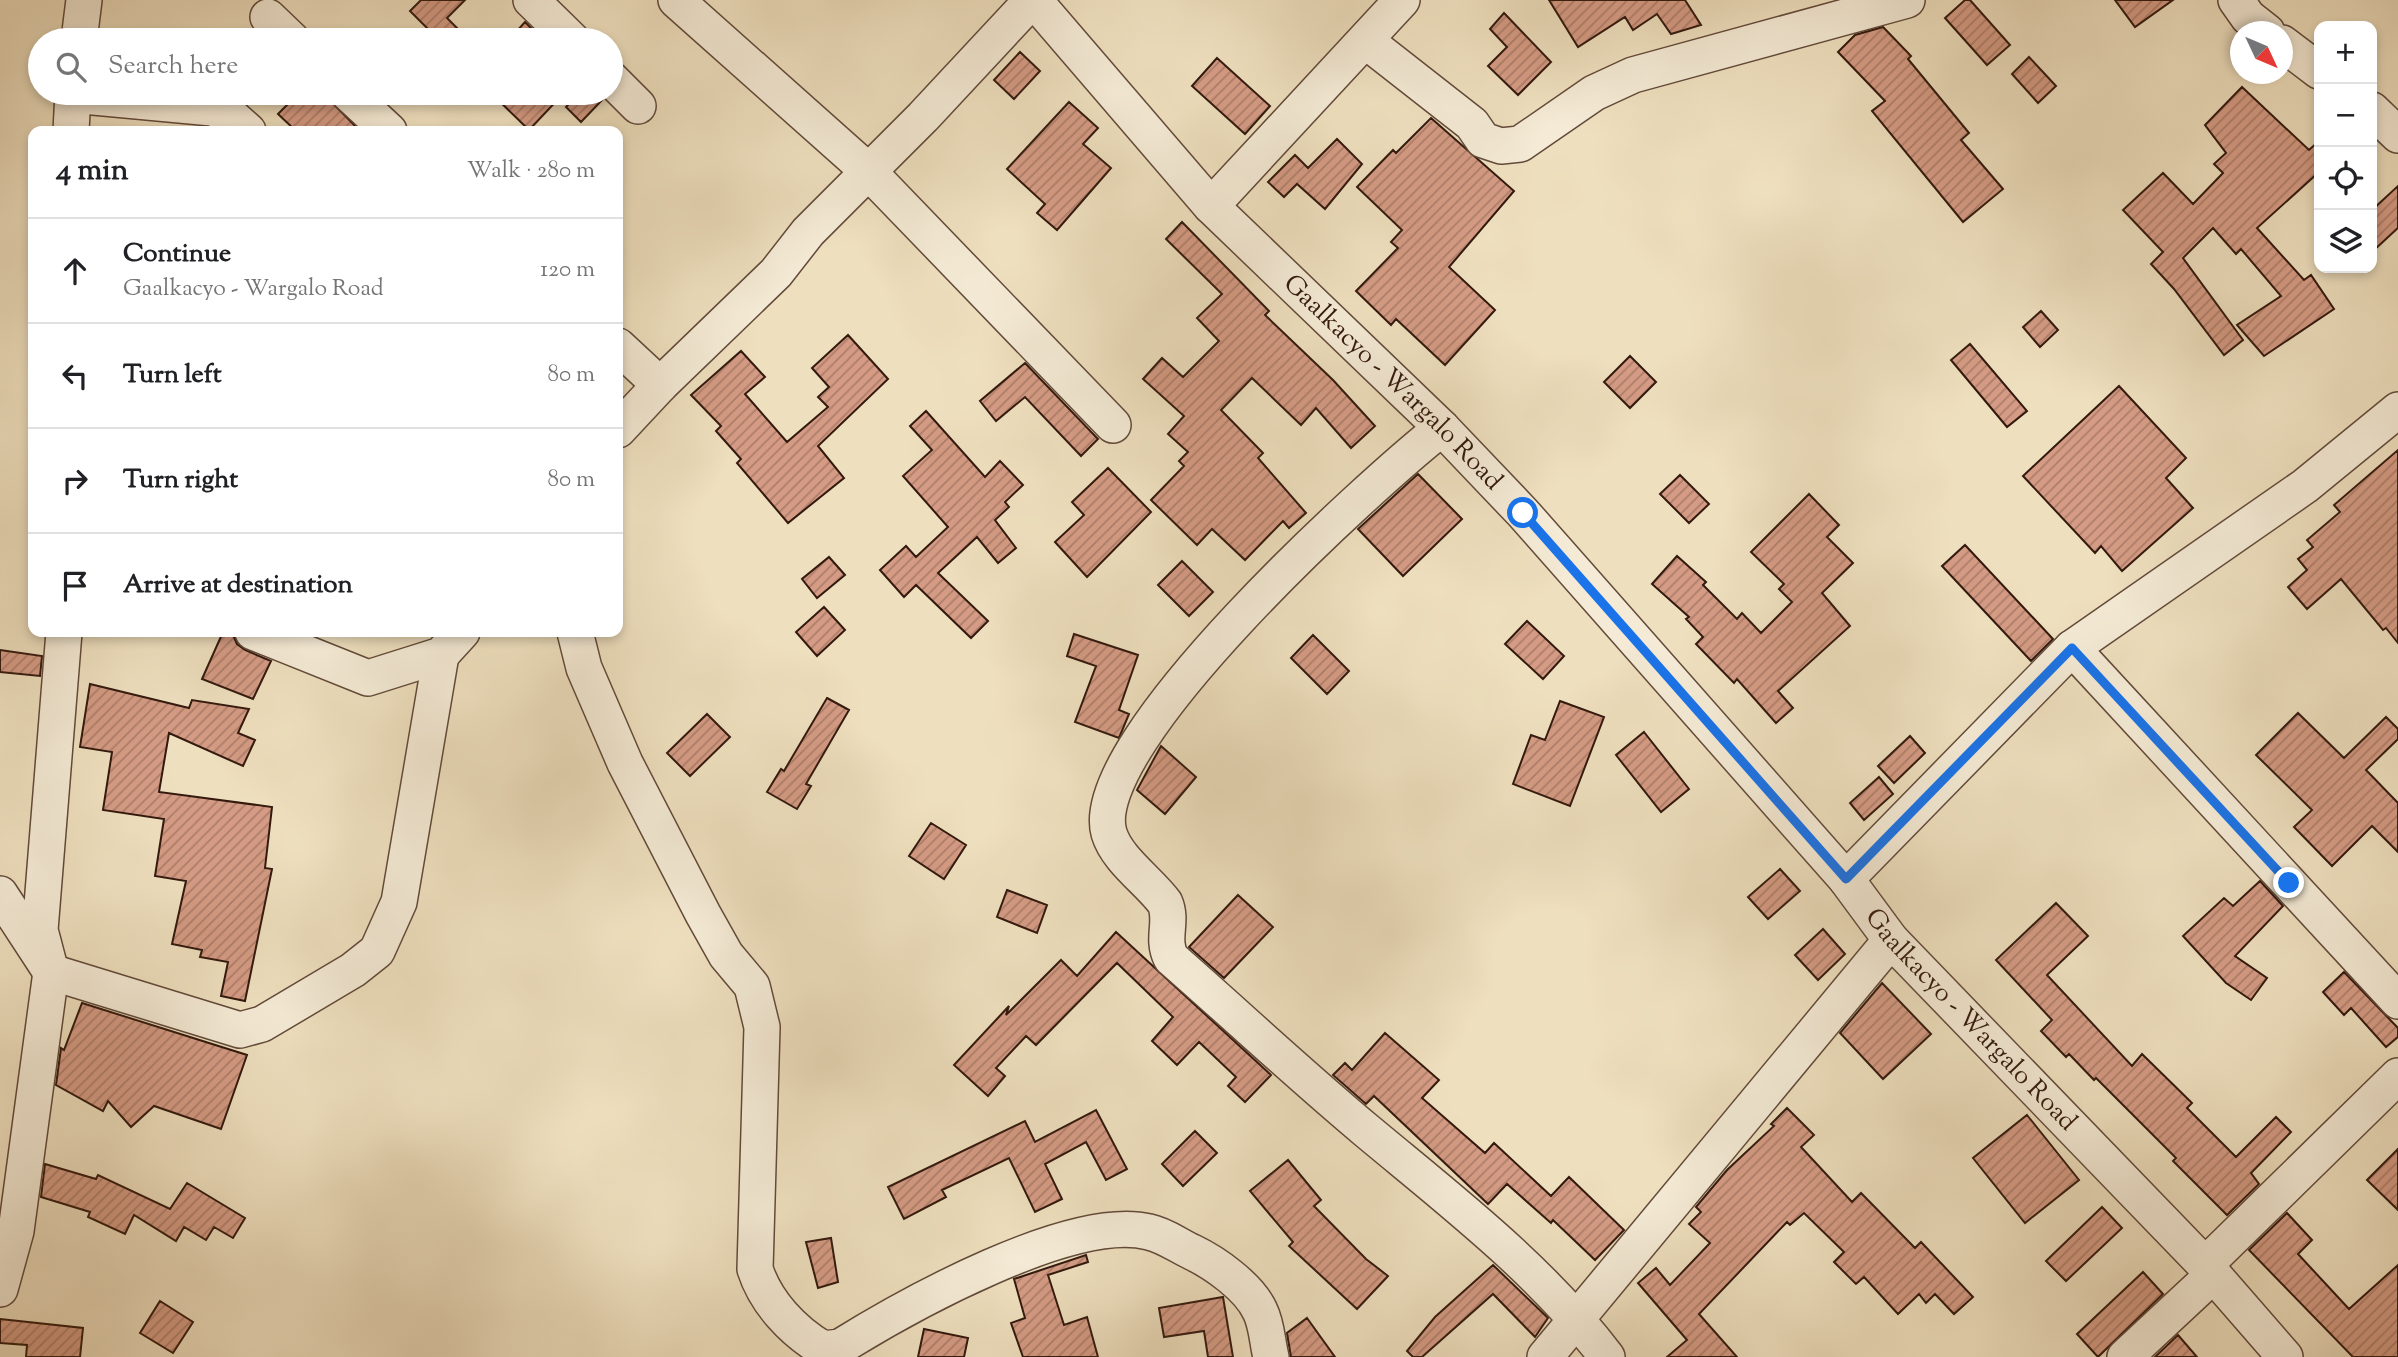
<!DOCTYPE html>
<meta charset="utf-8">
<style>
:root{--surface:#fff;--page:#f2f2f2;--text:#202124;--muted:#757577;--line:#e0e0e0}
body{margin:0;font-family:"Sorts Mill Goudy",serif;background:var(--page);color:var(--text)}
.controls{position:absolute;right:21px;top:21px;display:grid;overflow:hidden;border-radius:14px;box-shadow:0 4px 10px #0003}
.controls button{width:63px;height:63px;display:grid;place-items:center;padding:0;border:0;border-bottom:2px solid var(--line);background:var(--surface);color:var(--text);font:35px sans-serif}
.compass{position:absolute;left:2230px;top:21px;width:63px;height:63px;border-radius:50%;background:var(--surface);box-shadow:0 4px 10px #0003;rotate:134deg}
.stop{position:absolute;width:21px;height:21px;margin:-16px;border:5px solid #1a73e8;border-radius:50%;background:#fff}
.stop.end{background:#1a73e8;border-color:#fff;box-shadow:0 2px 7px #0008}
.list{margin:0;padding:0;list-style:none}
h2{display:flex;justify-content:space-between;align-items:center;height:91px;margin:0;padding:0 28px;font-size:30px}
h2 small{font-size:23px;font-weight:400;color:var(--muted)}
.list li{display:grid;grid-template-columns:46px 1fr auto;gap:21px;align-items:center;box-sizing:border-box;height:105px;padding:0 28px;border-top:2px solid var(--line)}
.list b{display:block;font-size:26px;white-space:nowrap}
.list p{margin:0;font-size:23px;white-space:nowrap;color:var(--muted)}
.list em{font-size:23px;font-style:normal;color:var(--muted)}
.icon{flex:none;width:38px;height:38px;fill:none;stroke:currentColor;stroke-width:2;stroke-linecap:round;stroke-linejoin:round}
.map{position:relative;flex:none;width:2398px;height:1357px;overflow:hidden}
.search{position:absolute;background:var(--surface);box-shadow:0 4px 10px #0003;left:28px;top:28px;width:595px;height:77px;display:flex;align-items:center;gap:18px;box-sizing:border-box;padding:0 24px;border-radius:38px;color:var(--muted);font-size:26px}
.panel{position:absolute;background:var(--surface);box-shadow:0 4px 10px #0003;left:28px;top:126px;width:595px;height:511px;border-radius:14px}
.map>svg:first-child{display:block}
</style>
<div class="map">
<svg width="2398" height="1357" viewBox="0 0 2398 1357">
<defs>
<pattern id="building-hatch" width="6" height="6" patternUnits="userSpaceOnUse" patternTransform="scale(1.75)"><rect width="6" height="6" fill="#d59b84"/><path d="M-1 1l2-2M0 6l6-6M5 7l2-2" fill="none" stroke="#ad7e6a"/></pattern>
</defs>
<rect width="100%" height="100%" fill="#eedfbe"/>
<filter id="stains"><feTurbulence type="fractalNoise" baseFrequency=".00286" numOctaves="4"/><feColorMatrix values="0 0 0 0 .2 0 0 0 0 .09 0 0 0 0 .02 0 0 0 .5 -.17"/></filter>
<radialGradient id="worn" r=".72"><stop offset=".6" stop-color="#630" stop-opacity="0"/><stop offset="1" stop-color="#630" stop-opacity=".3"/></radialGradient>
<path fill="url(#building-hatch)" stroke="#33190e" stroke-width="2" d="M421,0H465L447,18L457,28L445,40H439L410,11Z
M1549,0H1685L1701,25L1671,34L1657,14L1633,30L1625,17L1578,47Z
M1965,0H1970L2010,45L1987,65L1945,18Z
M2115,0H2173L2135,27Z
M1504,13L1551,62L1518,95L1488,66L1507,47L1490,29Z
M525,22L542,39L509,40Z
M1883,27L1911,56L1908,59L1969,133L1961,140L2003,189L1963,222L1872,111L1885,101L1838,52L1855,35Z
M1020,52L1040,71L1014,99L994,80Z
M2029,57L2056,86L2038,103L2012,74Z
M1217,58L1270,106L1245,134L1192,86Z
M2242,87L2309,150L2319,141V172L2257,228L2304,280L2311,275L2334,309L2264,356L2237,325L2281,296L2241,249L2236,254L2213,228L2183,258L2243,340L2224,355L2174,289L2151,264L2163,252L2123,210L2163,173L2193,204L2223,173L2214,164L2226,153L2205,125Z
M299,93H323L360,131H296L278,114Z
M491,93H564L529,130Z
M579,93H596L603,99L581,122L566,107Z
M1069,102L1098,128L1083,144L1111,168L1057,230L1037,213L1045,204L1007,169Z
M1431,118L1514,191L1449,267L1495,310L1445,365L1396,319L1391,325L1356,291L1398,248L1391,242L1402,230L1357,187L1393,150L1396,153Z
M1337,139L1362,164L1325,209L1297,184L1284,197L1268,182L1295,155L1308,168Z
M2398,186V228L2372,252V210Z
M1182,222L1269,311L1265,315L1333,380L1375,426L1351,448L1316,408L1301,425L1252,378L1221,410L1263,453L1258,458L1306,513L1289,528L1283,521L1245,560L1212,529L1197,545L1151,500L1184,466L1179,461L1188,452L1168,434L1184,416L1143,379L1162,358L1183,377L1219,341L1197,318L1222,294L1166,239Z
M2041,311L2058,330L2040,347L2023,327Z
M848,335L888,379L818,446L844,478L788,523L737,463L741,459L716,431L721,426L691,395L741,351L765,377L745,394L787,442L828,407L818,397L829,387L812,368Z
M1970,344L2027,411L2007,427L1951,360Z
M1630,356L1656,382L1630,408L1604,382Z
M1025,363L1098,439L1081,456L1025,397L996,421L980,401Z
M2119,386L2186,458L2166,478L2193,508L2122,571L2101,546L2095,553L2023,476Z
M926,411L985,477L1000,461L1023,485L1005,502L1009,507L995,520L1016,548L998,563L977,537L938,573L988,621L971,638L916,585L904,597L880,570L906,546L916,557L948,527L903,476L932,450L910,426Z
M2398,450V643L2386,628L2383,630L2341,579L2307,609L2288,587L2307,570L2298,559L2313,547L2307,540L2340,512L2334,505Z
M1108,468L1151,512L1087,577L1055,542L1084,515L1072,502Z
M1418,474L1462,519L1403,576L1358,529Z
M1680,475L1709,504L1689,523L1660,494Z
M1809,494L1839,525L1827,537L1853,563L1822,593L1850,626L1778,691L1793,708L1776,723L1737,679L1734,683L1696,644L1703,637L1686,619L1689,617L1652,584L1677,556L1706,582L1703,585L1737,619L1742,613L1761,633L1792,602L1779,589L1784,584L1751,552Z
M1965,545L2053,639L2031,661L1942,566Z
M829,557L845,575L817,598L802,579Z
M1182,561L1213,592L1189,616L1158,585Z
M824,607L845,630L817,656L796,632Z
M1527,621L1564,656L1543,679L1505,644Z
M223,632L233,635L237,644L245,650L271,661L253,699L202,679Z
M1074,634L1138,655L1119,710L1129,714L1119,738L1075,722L1096,666L1067,656Z
M1313,635L1349,671L1327,694L1291,658Z
M0,650L42,656L40,676L0,672Z
M90,684L189,708L192,700L249,709L238,733L255,740L243,766L169,733L159,792L272,807L265,868L272,869L245,1001L221,996L228,962L200,957L202,950L172,944L186,881L155,876L164,819L103,810L112,752L80,747Z
M827,698L849,710L806,784L811,786L797,809L767,792L781,769L784,771Z
M1560,701L1604,717L1570,806L1513,784L1531,735L1545,740Z
M2298,713L2344,758L2386,717L2398,729V739L2366,770L2398,803V852L2372,826L2332,866L2294,827L2312,810L2256,755Z
M707,714L730,737L690,776L667,753Z
M1644,732L1689,789L1661,812L1616,755Z
M1910,736L1925,753L1894,783L1878,766Z
M1161,746L1196,777L1165,814L1137,790Z
M1879,777L1893,794L1864,820L1850,803Z
M931,823L966,845L944,879L909,856Z
M1780,869L1800,891L1768,919L1748,897Z
M2260,881L2283,906L2235,956L2267,978L2251,1000L2226,983L2183,936L2224,898L2233,906Z
M1007,890L1047,905L1037,933L997,917Z
M1238,895L1273,927L1224,978L1189,947Z
M2056,903L2088,936L2047,975L2132,1066L2142,1054L2192,1103L2187,1108L2236,1157L2276,1117L2291,1132L2251,1173L2259,1184L2227,1215L2173,1161L2176,1158L2096,1078L2094,1080L2069,1054L2066,1057L2041,1031L2052,1020L1996,960Z
M1823,929L1845,954L1818,980L1795,955Z
M1116,932L1271,1075L1245,1102L1228,1086L1236,1077L1199,1042L1177,1065L1152,1041L1173,1017L1117,963L1036,1045L1026,1036L996,1068L1005,1076L988,1096L954,1065L1009,1006L1006,1015L1061,960L1077,976Z
M2344,972L2398,1028V1037L2386,1047L2351,1008L2344,1015L2323,992Z
M1882,983L1931,1034L1883,1079L1840,1033Z
M82,1003L247,1055L221,1129L154,1106L131,1127L108,1101L103,1111L56,1085L61,1048L64,1050Z
M1385,1033L1439,1080L1422,1098L1485,1153L1494,1143L1551,1196L1569,1177L1624,1230L1595,1260L1553,1220L1551,1223L1507,1184L1488,1204L1374,1096L1366,1104L1333,1075L1345,1063L1352,1070Z
M1787,1108L1814,1135L1801,1147L1852,1202L1861,1193L1915,1248L1921,1242L1973,1297L1954,1314L1935,1294L1926,1303L1919,1294L1898,1314L1864,1277L1856,1284L1834,1262L1844,1252L1804,1213L1790,1225L1787,1222L1699,1314L1737,1357H1667L1687,1340L1638,1283L1656,1268L1670,1285L1710,1243L1689,1224L1701,1212L1696,1207L1727,1170L1774,1126L1771,1124Z
M1096,1110L1127,1169L1106,1180L1086,1142L1045,1164L1062,1199L1035,1212L1009,1158L942,1190L946,1197L904,1219L888,1187L1025,1121L1035,1142Z
M2027,1115L2079,1180L2025,1223L1973,1158Z
M1195,1131L1217,1153L1183,1186L1162,1164Z
M2398,1149V1210L2367,1180Z
M1288,1160L1321,1200L1314,1206L1366,1259L1388,1276L1357,1309L1289,1246L1293,1242L1250,1191Z
M45,1164L96,1179L98,1175L170,1209L187,1183L245,1218L233,1238L214,1227L206,1240L184,1227L176,1241L134,1215L125,1234L88,1217L90,1212L41,1197Z
M2102,1207L2122,1228L2066,1281L2046,1261Z
M2287,1213L2312,1240L2298,1254L2349,1309L2398,1265V1357H2353L2249,1250Z
M831,1238L838,1282L818,1288L806,1242Z
M1086,1255L1088,1262L1048,1275L1064,1325L1087,1317L1098,1357H1023L1011,1323L1025,1318L1014,1279Z
M1493,1265L1548,1318L1535,1337L1493,1294L1422,1357H1413L1407,1351L1435,1317Z
M2143,1272L2163,1294L2098,1357L2077,1334Z
M1223,1297L1233,1357H1208L1204,1331L1164,1337L1159,1308Z
M160,1301L193,1322L173,1353L140,1333Z
M1307,1318L1335,1357H1291L1287,1333Z
M0,1319L83,1328L80,1357H26L27,1345L0,1343Z
M924,1329L968,1338L964,1357H918Z
M2178,1335L2197,1357H2155Z"/>
<g fill="none" stroke-linecap="round" stroke-linejoin="round">
<defs>
<g id="minor">
<path d="M531,0L572,40"/>
<path d="M676,0L867,170L1113,425"/>
<path id="s1" d="M1034,0L1211,206L1442,428L1523,513L1846,879L1891,940L2205,1265L2285,1357"/>
<path d="M2236,0L2248,17L2267,32"/>
<path d="M268,17L292,40"/>
<path d="M79,40L84,0"/>
<path d="M1366,41L1472,124L1483,140L1501,146L1520,144L1594,93L1633,75L1907,0"/>
<path d="M2282,43L2319,71"/>
<path d="M611,79L638,106"/>
<path d="M348,93L389,131"/>
<path d="M72,95L212,108L230,115L248,131"/>
<path d="M2372,110L2398,135"/>
<path d="M71,131L73,93"/>
<path d="M1211,206L1402,0"/>
<path d="M618,346L660,385"/>
<path d="M1442,428C1372,483 1083,744 1109,833C1117,860 1149,881 1165,903C1173,922 1161,938 1171,958C1236,1015 1300,1075 1367,1131C1451,1201 1540,1269 1607,1357"/>
<path d="M618,430L660,385L776,273L808,232L923,117L1032,0"/>
<path d="M253,632L368,678L441,655L462,632"/>
<path d="M575,632L584,668L625,763L703,914L726,955L752,986L762,1027L755,1269C766,1303 793,1331 823,1349L840,1347C906,1306 1072,1213 1149,1232C1164,1235 1179,1246 1192,1252C1215,1263 1249,1287 1260,1311C1267,1325 1267,1341 1271,1357"/>
<path d="M2072,648L2398,1001"/>
<path d="M1846,879L2072,648L2305,486L2398,410"/>
<path d="M0,894L51,972L240,1030L262,1024L353,970L377,951L399,902L441,655"/>
<path d="M2205,1265L2398,1076"/>
<path d="M0,1289L16,1231L51,972L40,930L64,632"/>
<path d="M1545,1357L1891,940"/>
<path d="M2125,1357L2213,1275"/>
</g>
</defs>
<use href="#minor" stroke="#624a3a" stroke-width="38"/>
<use href="#minor" stroke="#f4ead5" stroke-width="35"/>
</g>
<g fill="none" stroke-linecap="round" stroke-linejoin="round">
<path stroke="#1a73e8" stroke-width="9" d="M1523,513L1846,879L2072,648L2289,883"/>
</g>
<g text-anchor="middle" dominant-baseline="central" stroke-width="6" stroke-linejoin="round" paint-order="stroke">
<g font-size="26" fill="#33190e" stroke="#f4ead5">
<text stroke="none"><textPath href="#s1" startOffset="525">Gaalkacyo - Wargalo Road</textPath></text>
<text stroke="none"><textPath href="#s1" startOffset="1386">Gaalkacyo - Wargalo Road</textPath></text>
</g>
</g>
<rect width="100%" height="100%" filter="url(#stains)"/>
<rect width="100%" height="100%" fill="url(#worn)"/>
</svg>
<div class="controls">
<button>+</button>
<button>−</button>
<button><svg class="icon" aria-label="locate" viewBox="0 0 24 24"><circle cx="12" cy="12" r="6"/><path d="M12 2v4M12 18v4M2 12h4M18 12h4"/></svg></button>
<button><svg class="icon" aria-label="layers" viewBox="0 0 24 24"><path d="M12 4l9 5-9 5-9-5zM3 14l9 5 9-5"/></svg></button>
</div>
<svg class="compass" viewBox="-18 -18 36 36"><path d="M0-13l5 13h-10z" fill="#e53935"/><path d="M0 13l5-13h-10z" fill="#757577"/></svg>
<div class="stop" style="left:1523px;top:513px"></div>
<div class="stop end" style="left:2289px;top:883px"></div>
<div class="search"><svg class="icon" aria-label="search" viewBox="0 0 24 24"><circle cx="10" cy="10" r="6"/><path d="M15 15l6 6"/></svg>Search here</div>
<section class="panel">
<h2>4 min<small>Walk · 280 m</small></h2>
<ul class="list">
<li><svg class="icon" aria-label="ahead" viewBox="0 0 24 24"><path d="M12 20V5M6 11l6-6 6 6"/></svg><div><b>Continue</b><p>Gaalkacyo - Wargalo Road</p></div><em>120 m</em></li>
<li><svg class="icon" aria-label="left" viewBox="0 0 24 24"><path d="M17 20v-9H6M10 6l-5 5 5 5"/></svg><div><b>Turn left</b></div><em>80 m</em></li>
<li><svg class="icon" aria-label="right" viewBox="0 0 24 24"><path d="M7 20v-9h11M14 6l5 5-5 5"/></svg><div><b>Turn right</b></div><em>80 m</em></li>
<li><svg class="icon" aria-label="arrive" viewBox="0 0 24 24"><path d="M6 21V4h12l-3 4 3 4H6"/></svg><div><b>Arrive at destination</b></div></li>
</ul>
</section>
</div>
